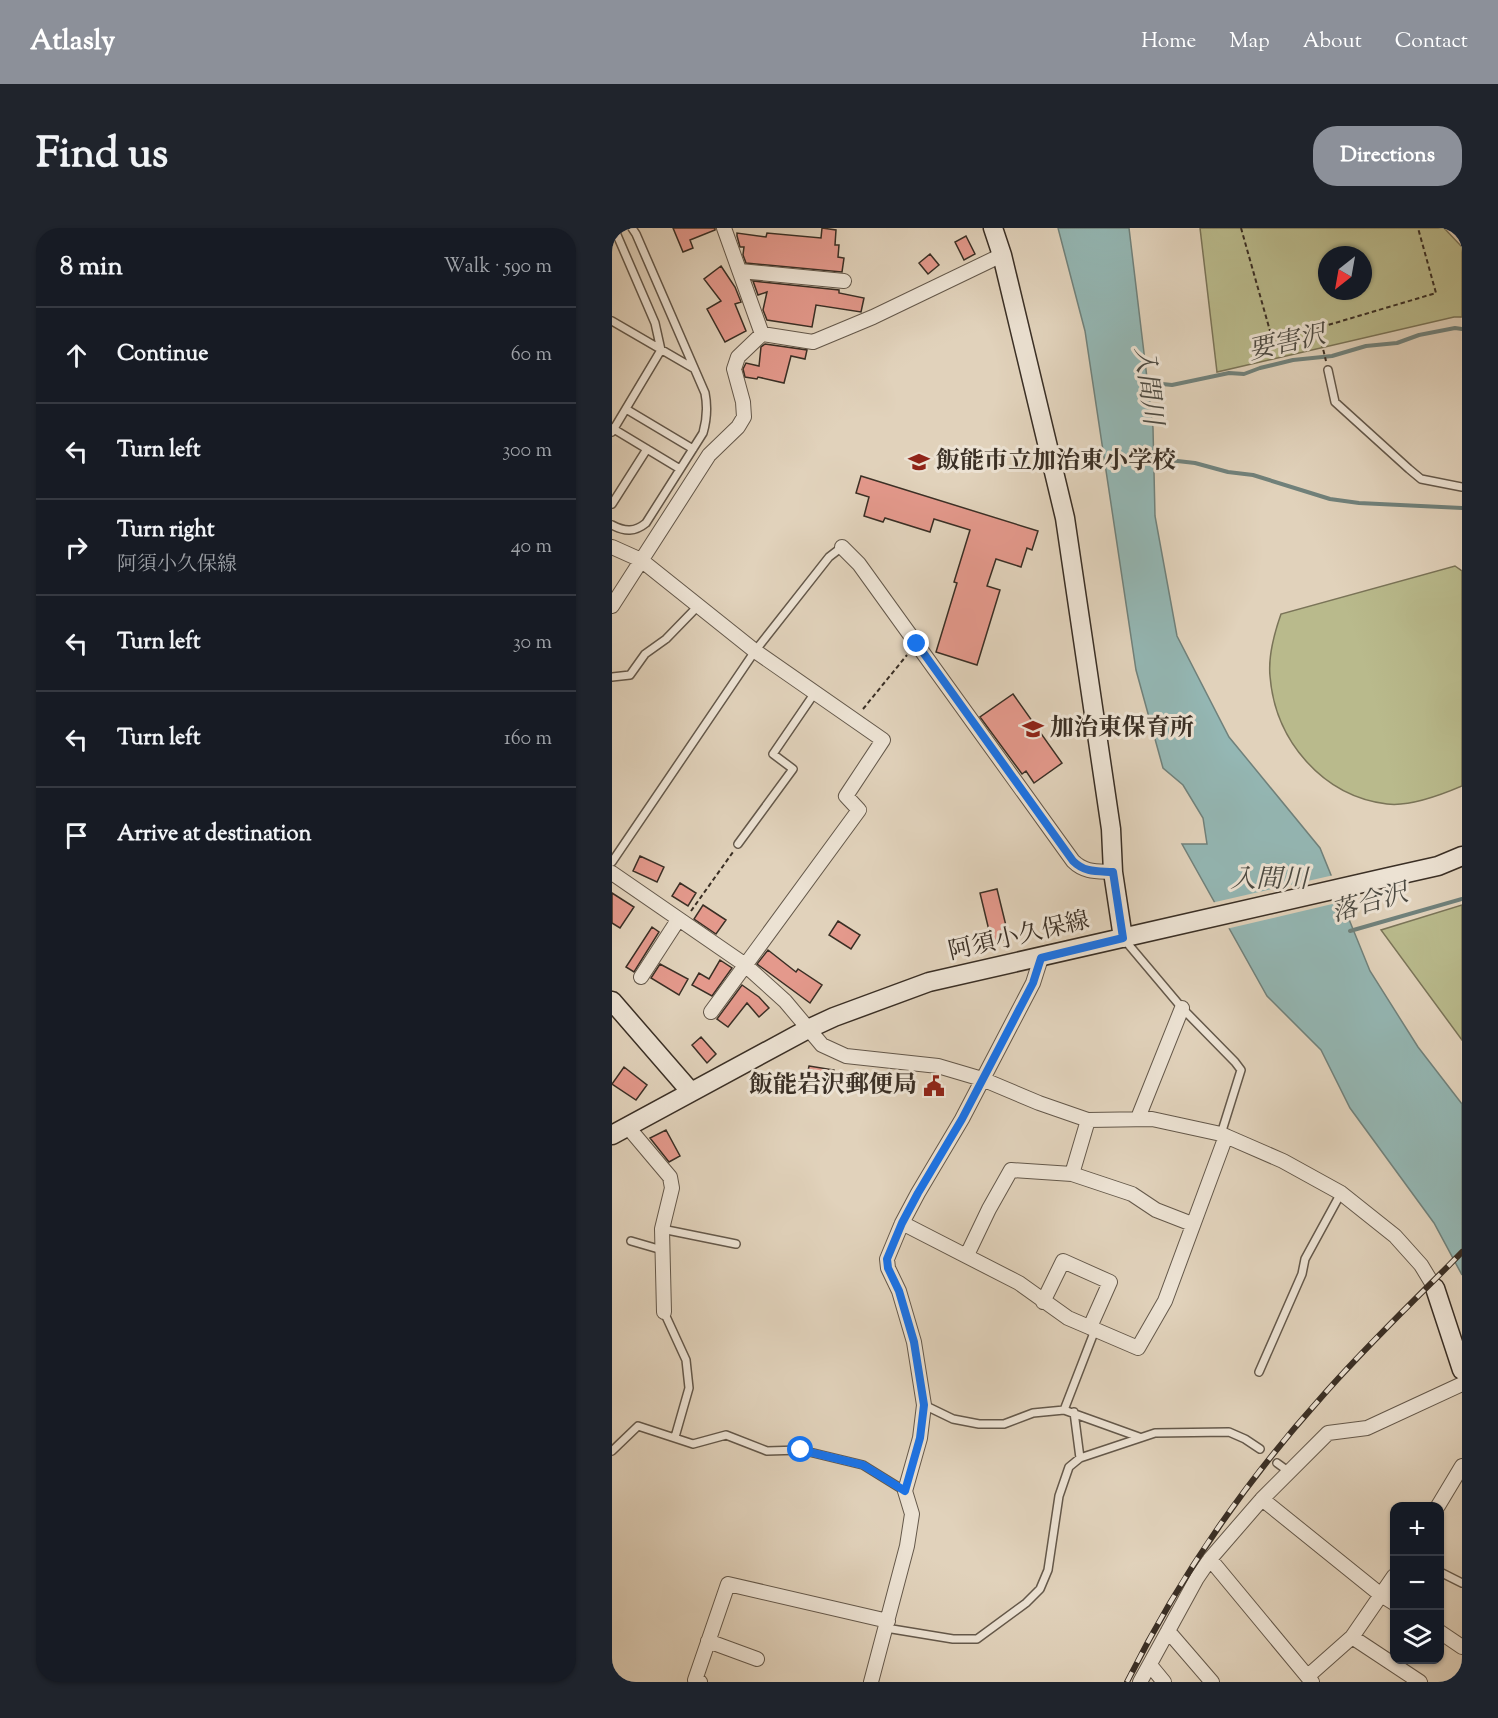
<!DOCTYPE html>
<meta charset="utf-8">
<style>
:root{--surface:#171b24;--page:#20242c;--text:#f1f3f6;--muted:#9ea1a6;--line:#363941;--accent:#8c9099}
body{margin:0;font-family:"Sorts Mill Goudy","Noto Serif JP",serif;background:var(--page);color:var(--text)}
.controls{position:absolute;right:18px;bottom:18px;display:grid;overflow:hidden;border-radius:12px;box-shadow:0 2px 4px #0004}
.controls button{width:54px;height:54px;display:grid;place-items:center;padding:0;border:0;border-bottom:2px solid var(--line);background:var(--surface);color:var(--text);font:30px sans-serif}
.compass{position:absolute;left:706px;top:18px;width:54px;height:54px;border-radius:50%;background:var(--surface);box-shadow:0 2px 4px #0004;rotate:211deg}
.stop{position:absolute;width:18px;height:18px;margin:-14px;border:4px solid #1a73e8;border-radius:50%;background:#fff}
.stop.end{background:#1a73e8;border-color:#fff;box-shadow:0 2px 6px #0008}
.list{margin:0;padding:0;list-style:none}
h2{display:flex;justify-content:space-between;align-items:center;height:78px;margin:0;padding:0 24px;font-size:26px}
h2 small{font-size:20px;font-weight:400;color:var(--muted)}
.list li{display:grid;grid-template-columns:39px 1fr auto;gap:18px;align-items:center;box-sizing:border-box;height:96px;padding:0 24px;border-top:2px solid var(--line)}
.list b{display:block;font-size:22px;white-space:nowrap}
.list p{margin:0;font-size:20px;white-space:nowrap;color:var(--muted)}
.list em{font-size:20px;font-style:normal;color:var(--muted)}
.icon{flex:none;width:33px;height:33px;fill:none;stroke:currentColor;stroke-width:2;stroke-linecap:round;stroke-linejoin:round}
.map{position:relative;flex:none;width:850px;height:1454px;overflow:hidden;border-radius:24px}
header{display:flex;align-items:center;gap:36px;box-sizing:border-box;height:84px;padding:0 30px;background:var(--accent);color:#fff}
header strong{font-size:28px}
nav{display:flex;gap:33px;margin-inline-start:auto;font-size:21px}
.intro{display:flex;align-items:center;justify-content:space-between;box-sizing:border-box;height:144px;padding:0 36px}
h1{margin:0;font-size:42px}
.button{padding:15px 27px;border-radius:24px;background:var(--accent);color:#fff;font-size:21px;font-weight:700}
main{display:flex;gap:36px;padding:0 36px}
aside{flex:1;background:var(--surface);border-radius:24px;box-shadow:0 2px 4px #0004}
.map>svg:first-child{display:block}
</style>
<header>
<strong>Atlasly</strong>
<nav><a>Home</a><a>Map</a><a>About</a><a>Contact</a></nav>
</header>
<div class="intro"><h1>Find us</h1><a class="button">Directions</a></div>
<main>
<aside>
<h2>8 min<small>Walk · 590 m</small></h2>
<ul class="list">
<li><svg class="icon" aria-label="ahead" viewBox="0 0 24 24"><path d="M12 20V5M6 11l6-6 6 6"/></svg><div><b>Continue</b></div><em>60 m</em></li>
<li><svg class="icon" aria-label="left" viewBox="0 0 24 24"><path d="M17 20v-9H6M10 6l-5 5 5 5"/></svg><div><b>Turn left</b></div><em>300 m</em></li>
<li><svg class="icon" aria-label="right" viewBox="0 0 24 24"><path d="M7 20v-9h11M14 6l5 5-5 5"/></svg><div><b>Turn right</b><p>阿須小久保線</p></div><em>40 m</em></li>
<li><svg class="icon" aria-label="left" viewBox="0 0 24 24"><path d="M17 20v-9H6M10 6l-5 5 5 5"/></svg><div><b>Turn left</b></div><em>30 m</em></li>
<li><svg class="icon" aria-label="left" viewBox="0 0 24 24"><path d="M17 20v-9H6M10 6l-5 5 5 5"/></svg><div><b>Turn left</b></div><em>160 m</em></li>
<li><svg class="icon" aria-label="arrive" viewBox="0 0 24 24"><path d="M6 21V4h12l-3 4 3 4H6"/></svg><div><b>Arrive at destination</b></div></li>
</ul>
</aside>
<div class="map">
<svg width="850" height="1454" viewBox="0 0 850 1454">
<rect width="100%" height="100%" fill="#e1d2bb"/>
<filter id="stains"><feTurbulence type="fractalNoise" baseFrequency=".00333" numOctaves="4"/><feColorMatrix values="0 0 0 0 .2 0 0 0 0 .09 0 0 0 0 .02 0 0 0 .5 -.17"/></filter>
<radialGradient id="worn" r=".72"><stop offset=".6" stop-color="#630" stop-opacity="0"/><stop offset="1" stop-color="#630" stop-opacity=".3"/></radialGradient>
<path fill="#b9ba8c" stroke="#7a7458" stroke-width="1.5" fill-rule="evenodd" d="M588,0H832L850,19V89H842L605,144ZM715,27H751V63H715Z
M843,338L850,343V558C829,567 798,579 775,576C710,568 663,512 658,448C656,427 662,406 669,386Z
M850,677V812L769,702Z"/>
<path fill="#94b7b4" stroke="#70817b" stroke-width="1.5" d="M446,0H517L541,200L543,288L565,408L617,509L708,620L758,743L806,819L850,876V1047L822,995L738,880L709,822L655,768L570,616H595L591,590L571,557L551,540L524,442L473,103Z"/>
<path fill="#e1d2bb" d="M722,647L733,673L614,701L599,675Z"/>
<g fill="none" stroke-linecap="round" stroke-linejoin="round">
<path stroke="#70817b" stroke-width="4" d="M531,154L560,157L617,145L632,146L648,140L681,132L720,128L754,118L785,115L807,107L843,100L850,101
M539,230L583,235L616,244L641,247L718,271L747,275L850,280
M738,703L850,671"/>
</g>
<path fill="#e4998c" stroke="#3a2f25" stroke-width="1.5" d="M61,0H103V2L78,12L81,20L71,24Z
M210,0L224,2L223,17H227L226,29L232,30L230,44L134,35L131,27L132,19H128L125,8V5L154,9L155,5L209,10Z
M354,8L363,26L352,32L343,14Z
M318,26L327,37L316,46L307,35Z
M109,38L123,59L129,74L123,76L134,103L113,114L95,81L109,73L92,51Z
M141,53L227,62V65L252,70L249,84L204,77L200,99L155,92L151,82L155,64L146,67Z
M153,116L195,122L193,131L179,128L172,155L146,149L145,151L133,149L131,141L134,135L147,138L149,119Z
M249,248L426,303L420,322L415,320L409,339L384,331L375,358L388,362L365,437L324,424L345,355L342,354L358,302L322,291L318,304L273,290L271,294L252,288L257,269L244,265Z
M401,466L450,535L422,555L414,543L410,546L368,489Z
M28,628L52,639L45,654L21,643Z
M68,655L84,665L76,678L60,668Z
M385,661L397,710L380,715L368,665Z
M0,665L22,679L8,700L0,695Z
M91,677L114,692L104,706L82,691Z
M226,693L248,707L239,721L217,707Z
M40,699L47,704L22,744L14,739Z
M156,722L184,744L186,741L210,757L198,775L145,736Z
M108,732L120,740L100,768L80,757L87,745L97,751Z
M48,736L76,751L67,767L39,750Z
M130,757L147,769L157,780L147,789L135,775L116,799L105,791Z
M89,809L104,826L95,835L80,817Z
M197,838L222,842L216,861L193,857Z
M12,839L35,857L24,872L0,856Z
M54,902L68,928L57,934L38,910Z"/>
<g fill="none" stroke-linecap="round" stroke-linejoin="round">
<defs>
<path id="lane" d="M0,93L81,140
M716,142L723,174L797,241L809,251L850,259
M14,181L81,221
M0,200L68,241
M0,204L49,122L43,95L2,0
M0,276L35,221
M0,297C13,304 23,304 34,295L91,205C95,191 96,180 93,165L24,6L20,0
M0,449L18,447L33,426L54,411L87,377
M126,616L181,541L161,526L202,466
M0,634L143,423L217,329L230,319
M511,710L570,780L623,834L629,842L609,906
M50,1001L124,1016
M19,1013L50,1022
M52,1084L74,1132L77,1160L63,1209
M647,1144L690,1046L693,1031L729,965
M312,1177L341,1191L367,1196H392L421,1185L452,1182L527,1209
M452,1182L483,1102
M462,1184L468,1230
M0,1223L26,1198L81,1216L114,1207L155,1223L189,1222L251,1237L293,1263
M665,1235L676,1243
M828,1344L850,1355
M274,1400L341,1411H365L414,1375L428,1361L436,1342L447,1268L457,1239L468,1230L543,1205L617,1204L633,1211L648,1221"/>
<path id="street" d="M112,0L150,106
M128,43L232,53
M0,319L29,332L143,423L271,512L234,568L247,582L99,784
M230,319L247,336L461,633C473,645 486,643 501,644
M0,378L97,227L126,199L132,189L131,174L122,141L126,129L150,106L201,114L261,89L390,27
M0,645L132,736L173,773L210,817L234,828L326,838L370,851L427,875L476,892L540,891L609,906L671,933L729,965L783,1008L809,1037L823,1060
M29,749L66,692
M526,890L570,780
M476,892L460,946L520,966L544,982L580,996
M15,898L58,949L60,960L50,1001L52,1084
M290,995L407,1055L456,1090L526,1120L553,1073L614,908
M355,1027L377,981L399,942L460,946
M431,1074L451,1033L498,1054L478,1099
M650,1271L769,1367L782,1375
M826,1278L850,1238
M598,1331L700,1454
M556,1403L600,1454
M828,1404L850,1419
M740,1409L808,1454
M96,1413L145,1431
M538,1437L552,1454
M696,1448L740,1409L782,1348
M88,1454L83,1452L116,1356L276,1393
M259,1454L295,1318L300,1286L293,1263L308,1210L312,1177L302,1114L287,1063L276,1040L275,1031L290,995L306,965L350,891L421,755L429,730
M528,1454L585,1350L598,1331L650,1271L716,1205L755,1200L850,1156"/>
<path id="secondary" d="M381,0L390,27L453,290L499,601L501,644L511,710
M0,773L79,864
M0,907L196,801L222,789L317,754L777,649L826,638L850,628
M823,1060L850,1142"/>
</defs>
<use href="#lane" stroke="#64584a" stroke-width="10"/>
<use href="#street" stroke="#64584a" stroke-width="16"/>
<use href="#secondary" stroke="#3a2f25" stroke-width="21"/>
<path stroke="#3a2f25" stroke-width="2" stroke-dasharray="4.5 3" stroke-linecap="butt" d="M629,0L660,110L706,100L824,65L806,0
M706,100L714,133
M251,481L295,427
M79,683L121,624"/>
<use href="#lane" stroke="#ece2d3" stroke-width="7"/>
<use href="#street" stroke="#ece2d3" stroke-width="14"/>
<use href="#secondary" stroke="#ece2d3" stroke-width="18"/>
<defs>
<path id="rail" d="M515,1454C567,1350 629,1259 707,1172C752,1120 802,1073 850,1024"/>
</defs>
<use href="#rail" stroke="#3a2f25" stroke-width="6"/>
<use href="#rail" stroke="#ece2d3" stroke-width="4" stroke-dasharray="11" stroke-linecap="butt"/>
</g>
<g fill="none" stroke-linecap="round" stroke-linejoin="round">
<path stroke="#1a73e8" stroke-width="8" d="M189,1222L251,1237L293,1263L308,1210L312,1177L302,1114L287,1063L276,1040L275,1031L290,995L306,965L350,891L421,755L429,730L511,710L501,644C486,643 473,645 461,633L305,416"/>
</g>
<defs>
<symbol id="school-bare" viewBox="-9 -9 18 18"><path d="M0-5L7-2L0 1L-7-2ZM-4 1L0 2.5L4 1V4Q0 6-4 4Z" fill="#8f2418" stroke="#ece2d3" stroke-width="2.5" paint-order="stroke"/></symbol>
<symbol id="civic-bare" viewBox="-9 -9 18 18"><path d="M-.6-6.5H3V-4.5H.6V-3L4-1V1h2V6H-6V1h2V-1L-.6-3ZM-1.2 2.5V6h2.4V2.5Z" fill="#8f2418" stroke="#ece2d3" stroke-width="2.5" paint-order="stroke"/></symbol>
</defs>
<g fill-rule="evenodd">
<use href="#school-bare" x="292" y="219" width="30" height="30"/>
<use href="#school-bare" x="406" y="486" width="30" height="30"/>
<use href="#civic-bare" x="307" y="843" width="30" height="30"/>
</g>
<g text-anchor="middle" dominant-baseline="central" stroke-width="6" stroke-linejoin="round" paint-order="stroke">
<g font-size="24" font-weight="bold" fill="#3a2f25" stroke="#ece2d3" text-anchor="start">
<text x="324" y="234">飯能市立加治東小学校</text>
<text x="438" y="501">加治東保育所</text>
<text x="305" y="858" text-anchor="end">飯能岩沢郵便局</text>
</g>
<g font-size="24" fill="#3a2f25" stroke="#ece2d3">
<text transform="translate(407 709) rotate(-13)">阿須小久保線</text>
</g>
<g font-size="26" font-style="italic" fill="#4c4a42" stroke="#ece2d3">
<text transform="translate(675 116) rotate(-13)">要害沢</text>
<text transform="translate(535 158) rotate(83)">入間川</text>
<text x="657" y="652">入間川</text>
<text transform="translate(758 676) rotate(-16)">落合沢</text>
</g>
</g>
<rect width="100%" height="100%" filter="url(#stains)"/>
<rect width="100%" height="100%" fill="url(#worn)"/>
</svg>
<div class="controls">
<button>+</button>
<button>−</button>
<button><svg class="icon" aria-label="layers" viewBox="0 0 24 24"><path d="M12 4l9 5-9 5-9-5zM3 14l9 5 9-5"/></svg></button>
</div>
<svg class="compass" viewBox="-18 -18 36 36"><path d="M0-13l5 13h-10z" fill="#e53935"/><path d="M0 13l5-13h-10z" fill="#9ea1a6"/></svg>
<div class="stop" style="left:189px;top:1222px"></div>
<div class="stop end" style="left:305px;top:416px"></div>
</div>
</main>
